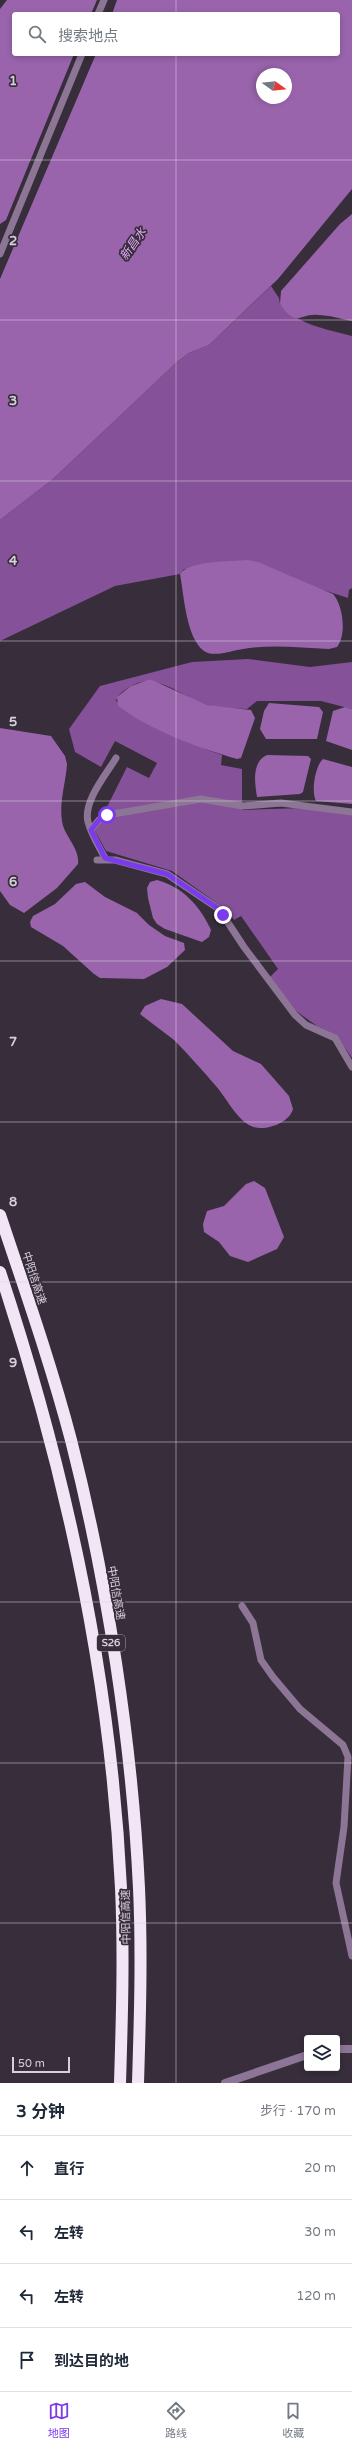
<!DOCTYPE html>
<html lang="zh">
<meta charset="utf-8">
<style>
:root{--surface:#fff;--page:#f6f6f7;--text:#1f2937;--muted:#747a83;--line:#e0e1e3;--accent:#7c3aed}
body{margin:0;font-family:"Varela Round","Noto Sans SC",sans-serif;background:var(--page);color:var(--text)}
.controls{position:absolute;right:12px;bottom:12px;display:grid;overflow:hidden;border-radius:4px;box-shadow:0 2px 6px #0003}
.controls button{width:36px;height:36px;display:grid;place-items:center;padding:0;border:0;border-bottom:1px solid var(--line);background:var(--surface);color:var(--text);font:20px sans-serif}
.compass{position:absolute;left:256px;top:68px;width:36px;height:36px;border-radius:50%;background:var(--surface);box-shadow:0 2px 6px #0003;rotate:105deg}
.scale{position:absolute;left:12px;bottom:10px;width:58px;box-sizing:border-box;padding-left:4px;border:2px solid #d7d0da;border-top:0;font-size:11px;line-height:14px;white-space:nowrap;color:#d7d0da;-webkit-text-stroke:3px #372d3b;paint-order:stroke}
.stop{position:absolute;width:12px;height:12px;margin:-9px;border:3px solid #7c3aed;border-radius:50%;background:#fff}
.stop.end{background:#7c3aed;border-color:#fff;box-shadow:0 1px 4px #0008}
.list{margin:0;padding:0;list-style:none}
h2{display:flex;justify-content:space-between;align-items:center;height:52px;margin:0;padding:0 16px;font-size:17px}
h2 small{font-size:13px;font-weight:400;color:var(--muted)}
.list li{display:grid;grid-template-columns:26px 1fr auto;gap:12px;align-items:center;box-sizing:border-box;height:64px;padding:0 16px;border-top:1px solid var(--line)}
.list b{display:block;font-size:15px;white-space:nowrap}
.list em{font-size:13px;font-style:normal;color:var(--muted)}
.icon{flex:none;width:22px;height:22px;fill:none;stroke:currentColor;stroke-width:2;stroke-linecap:round;stroke-linejoin:round}
.map{position:relative;flex:none;width:352px;height:2083px;overflow:hidden}
.search{position:absolute;background:var(--surface);box-shadow:0 2px 6px #0003;left:12px;right:12px;top:12px;height:44px;display:flex;align-items:center;gap:10px;box-sizing:border-box;padding:0 14px;border-radius:4px;color:var(--muted);font-size:15px}
.sheet{height:308px;background:var(--surface)}
nav{display:flex;justify-content:space-around;align-items:center;box-sizing:border-box;height:56px;border-top:1px solid var(--line);background:var(--surface);font-size:11px;color:var(--muted)}
nav a{display:grid;justify-items:center;gap:2px}
nav .on{color:var(--accent)}
.map>svg:first-child{display:block}
</style>
<div class="map">
<svg width="352" height="2083" viewBox="0 0 352 2083">
<rect width="100%" height="100%" fill="#372d3b"/>
<path fill="#855198" d="M271,286L279,298L280,304C298,325 326,329 352,336V588L349,590L348,598L311,586L286,574L184,569L180,574L115,586L0,641V520L53,479L178,361L189,353L209,345Z
M248,659L310,667L352,662V709L321,701H257L247,709C234,708 220,708 207,705C181,697 155,669 128,688C122,692 118,694 116,701L205,749L222,755L221,765L242,769V810L304,808L352,814V1058L336,1035L317,1026L296,1011L270,977L278,969L241,916L234,920L228,911L172,871L106,851L95,831L127,767L149,778L157,763L115,741L101,767L75,752L69,729L100,686L192,662Z"/>
<path fill="#9964ac" fill-rule="evenodd" d="M7,0H97L91,14H14V54H74L6,220L0,224V9Z
M117,0H352V189L278,279L209,345L189,353L178,361L53,479L0,520V279L96,54H338V14H112ZM262,74H286V98H262Z
M352,214V321C341,319 329,315 318,315C300,313 297,329 280,304L281,291L340,224Z
M247,560L258,562L333,594C343,605 347,635 337,647L329,649C301,648 272,644 243,649C234,650 213,658 204,651C186,638 184,595 180,574C190,560 230,562 247,560Z
M148,680H152L207,705L251,710L255,718L241,758L237,759C196,747 152,731 118,706L117,697L131,686Z
M269,703L319,707L323,712L317,739H266L260,729L264,711Z
M345,707L352,709V750L326,741L333,711Z
M0,728L51,736L65,756L67,764C66,782 59,802 62,821C64,836 80,848 78,864L57,888L24,913L10,905L0,891Z
M267,755L308,756L311,759L303,792L300,794L257,797C255,784 251,762 267,755Z
M323,759L352,767V804L316,801C311,792 315,766 323,759Z
M157,880C183,887 200,906 211,930L209,937L202,942L165,929L157,924L153,918L148,898L147,888L150,882Z
M85,882L105,897L137,913L149,925L165,936L184,943L185,950L167,967L144,979L100,978L94,974L63,946L31,927L30,922L33,916L55,904L76,884Z
M161,999L182,1004L233,1051L261,1064L289,1096L293,1109C289,1124 262,1133 249,1125C235,1117 226,1097 215,1085C202,1070 188,1054 174,1040C163,1031 151,1023 140,1014L145,1006Z
M254,1181L265,1188L284,1237L277,1249L248,1262L230,1256L219,1242L204,1232L203,1224L207,1211L224,1206L246,1184Z"/>
<g fill="none" stroke-linecap="round" stroke-linejoin="round">
<path stroke="#8c7595" stroke-width="7" d="M98,14L104,0
M0,254L82,54
M91,830L99,820L107,815L201,799L243,806L281,803L352,812
M105,858C99,847 91,834 88,822C83,801 106,775 116,758
M97,860H115L167,874L219,909L244,947L295,1015L306,1025L335,1038L352,1067
M242,1606L253,1623L261,1660L273,1677L300,1709L343,1745L348,1757L344,1827L336,1883L352,1956"/>
<path stroke="#8c7595" stroke-width="8" d="M337,2049H352
M225,2083L307,2055"/>
<path stroke="#f2e6f6" stroke-width="12" d="M0,1215C25,1290 51,1364 71,1440C107,1581 132,1742 139,1888C142,1953 140,2018 138,2083
M0,1272C66,1471 111,1678 121,1888C124,1953 122,2018 120,2083"/>
</g>
<g fill="none" stroke-linecap="round" stroke-linejoin="round">
<path stroke="#7c3aed" stroke-width="5" d="M107,815L99,820L91,830L105,858L167,874L219,909L223,915"/>
</g>
<path fill="none" stroke="#d7d0da" stroke-width="1" stroke-opacity="0.55" d="M176,0V14M176,54V2083M0,160H352M0,320H352M0,481H352M0,641H352M0,801H352M0,961H352M0,1122H352M0,1282H352M0,1442H352M0,1602H352M0,1763H352M0,1923H352"/>
<g text-anchor="middle" dominant-baseline="central" stroke-width="3.5" stroke-linejoin="round" paint-order="stroke">
<rect fill="#372d3b" stroke="#a79faa" stroke-width="1" x="97" y="1635" width="28" height="16" rx="3"/>
<g font-size="10" font-weight="bold" fill="#d7d0da">
<text x="111" y="1643">S26</text>
</g>
<g font-size="11" fill="#d7d0da" stroke="#372d3b">
<text transform="translate(34 1278) rotate(72)">中阳信高速</text>
<text transform="translate(116 1593) rotate(80)">中阳信高速</text>
<text transform="translate(126 1917) rotate(-91)">中阳信高速</text>
</g>
<g font-size="12" font-style="italic" fill="#e3abf8" stroke="#372d3b">
<text transform="translate(133 244) rotate(-55)">新昌水</text>
</g>
</g>
<g font-size="13" text-anchor="middle" font-weight="bold" fill="#d7d0da" stroke="#372d3b" stroke-width="3.5" stroke-linejoin="round" paint-order="stroke">
<text x="13" y="85">1</text>
<text x="13" y="245">2</text>
<text x="13" y="405">3</text>
<text x="13" y="565">4</text>
<text x="13" y="726">5</text>
<text x="13" y="886">6</text>
<text x="13" y="1046">7</text>
<text x="13" y="1206">8</text>
<text x="13" y="1367">9</text>
</g>
</svg>
<div class="controls">
<button><svg class="icon" aria-label="layers" viewBox="0 0 24 24"><path d="M12 4l9 5-9 5-9-5zM3 14l9 5 9-5"/></svg></button>
</div>
<svg class="compass" viewBox="-18 -18 36 36"><path d="M0-13l5 13h-10z" fill="#e53935"/><path d="M0 13l5-13h-10z" fill="#747a83"/></svg>
<div class="scale">50 m</div>
<div class="stop" style="left:107px;top:815px"></div>
<div class="stop end" style="left:223px;top:915px"></div>
<div class="search"><svg class="icon" aria-label="search" viewBox="0 0 24 24"><circle cx="10" cy="10" r="6"/><path d="M15 15l6 6"/></svg>搜索地点</div>
</div>
<section class="sheet">
<h2>3 分钟<small>步行 · 170 m</small></h2>
<ul class="list">
<li><svg class="icon" aria-label="ahead" viewBox="0 0 24 24"><path d="M12 20V5M6 11l6-6 6 6"/></svg><div><b>直行</b></div><em>20 m</em></li>
<li><svg class="icon" aria-label="left" viewBox="0 0 24 24"><path d="M17 20v-9H6M10 6l-5 5 5 5"/></svg><div><b>左转</b></div><em>30 m</em></li>
<li><svg class="icon" aria-label="left" viewBox="0 0 24 24"><path d="M17 20v-9H6M10 6l-5 5 5 5"/></svg><div><b>左转</b></div><em>120 m</em></li>
<li><svg class="icon" aria-label="arrive" viewBox="0 0 24 24"><path d="M6 21V4h12l-3 4 3 4H6"/></svg><div><b>到达目的地</b></div></li>
</ul>
</section>
<nav>
<a class="on"><svg class="icon" aria-label="map" viewBox="0 0 24 24"><path d="M3 6l6-2 6 2 6-2v14l-6 2-6-2-6 2zM9 4v14M15 6v14"/></svg>地图</a>
<a><svg class="icon" aria-label="directions" viewBox="0 0 24 24"><path d="M12 3l9 9-9 9-9-9zM9 14v-3h6M13 9l2 2-2 2"/></svg>路线</a>
<a><svg class="icon" aria-label="saved" viewBox="0 0 24 24"><path d="M7 4h10v16l-5-4-5 4z"/></svg>收藏</a>
</nav>
